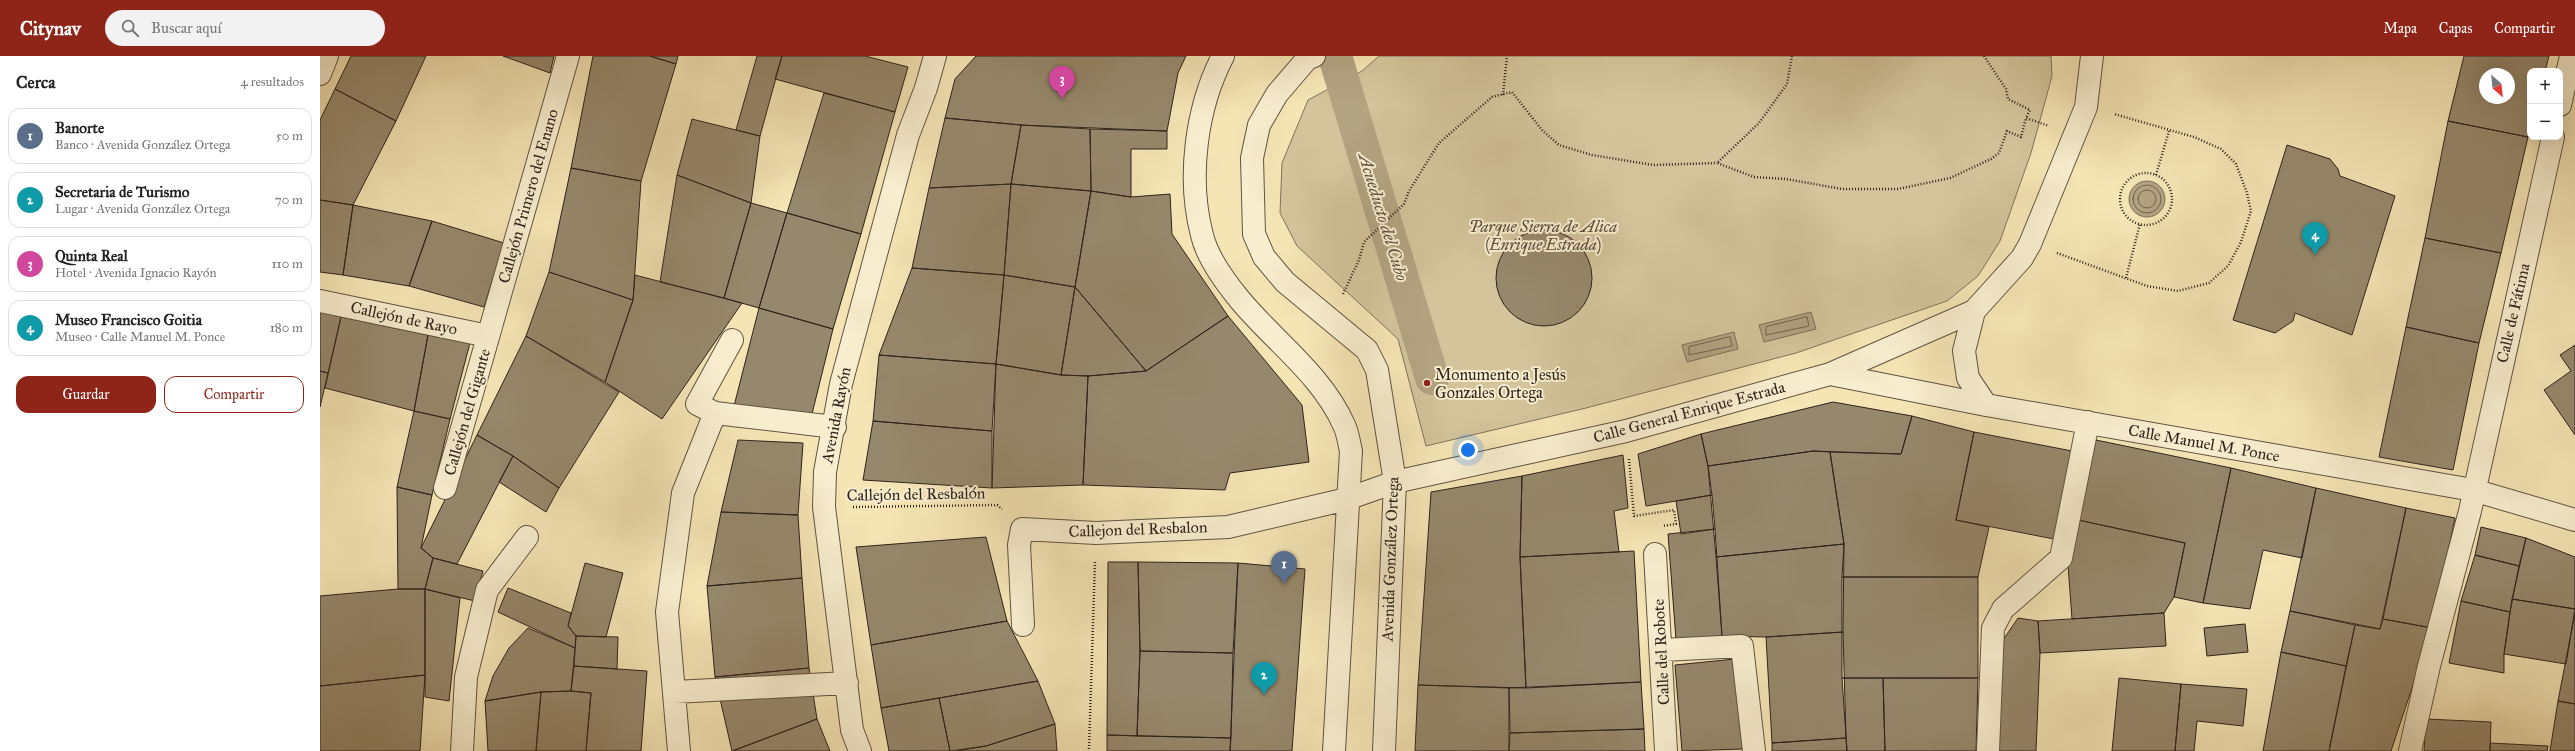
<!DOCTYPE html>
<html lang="es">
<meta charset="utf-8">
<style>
:root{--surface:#fff;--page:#f2f2f2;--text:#222;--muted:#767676;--line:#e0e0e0;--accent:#8f2418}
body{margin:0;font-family:"IM FELL Great Primer",serif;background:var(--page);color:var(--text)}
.controls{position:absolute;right:12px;top:12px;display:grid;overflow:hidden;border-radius:8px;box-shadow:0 4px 16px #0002}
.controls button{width:36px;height:36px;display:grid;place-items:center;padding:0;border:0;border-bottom:1px solid var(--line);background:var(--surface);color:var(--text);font:20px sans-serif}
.compass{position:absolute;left:2159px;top:12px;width:36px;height:36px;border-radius:50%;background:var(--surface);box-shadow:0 4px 16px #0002;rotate:153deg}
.you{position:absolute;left:1148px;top:394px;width:14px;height:14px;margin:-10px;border:3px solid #fff;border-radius:50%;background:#1a73e8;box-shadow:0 0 0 6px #1a73e833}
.badge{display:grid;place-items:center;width:26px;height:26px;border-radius:50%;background:var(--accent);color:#fff;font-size:13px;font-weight:700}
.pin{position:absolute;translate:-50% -33px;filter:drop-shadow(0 1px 2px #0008)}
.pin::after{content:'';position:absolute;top:21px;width:14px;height:12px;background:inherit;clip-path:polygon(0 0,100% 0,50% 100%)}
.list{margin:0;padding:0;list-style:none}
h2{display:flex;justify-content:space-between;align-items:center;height:52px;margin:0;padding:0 16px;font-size:17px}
h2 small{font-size:13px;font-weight:400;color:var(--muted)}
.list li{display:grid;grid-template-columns:26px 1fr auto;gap:12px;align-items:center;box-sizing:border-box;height:56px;margin:0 8px 8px;padding:0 8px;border:1px solid var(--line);border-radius:12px}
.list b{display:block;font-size:15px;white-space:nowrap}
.list p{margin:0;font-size:13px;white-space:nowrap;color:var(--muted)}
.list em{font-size:13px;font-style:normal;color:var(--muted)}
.actions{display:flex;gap:8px;padding:12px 16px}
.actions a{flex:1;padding:9px 0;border:1px solid var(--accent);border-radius:12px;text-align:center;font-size:14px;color:var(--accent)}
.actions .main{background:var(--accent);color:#fff}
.icon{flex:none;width:22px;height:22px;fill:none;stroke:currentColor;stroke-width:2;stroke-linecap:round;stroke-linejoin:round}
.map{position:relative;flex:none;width:2255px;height:695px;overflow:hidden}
header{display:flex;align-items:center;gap:24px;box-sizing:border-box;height:56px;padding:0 20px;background:var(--accent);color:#fff}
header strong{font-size:19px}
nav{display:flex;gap:22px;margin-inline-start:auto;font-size:14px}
.search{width:280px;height:36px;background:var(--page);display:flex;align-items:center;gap:10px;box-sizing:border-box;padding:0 14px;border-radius:22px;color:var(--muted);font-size:15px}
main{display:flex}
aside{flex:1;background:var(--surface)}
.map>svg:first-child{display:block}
</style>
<header>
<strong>Citynav</strong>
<div class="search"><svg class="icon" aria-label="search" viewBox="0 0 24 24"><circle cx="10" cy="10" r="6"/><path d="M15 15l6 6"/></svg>Buscar aquí</div>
<nav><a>Mapa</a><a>Capas</a><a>Compartir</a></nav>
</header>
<main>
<aside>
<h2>Cerca<small>4 resultados</small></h2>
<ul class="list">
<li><span class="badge" style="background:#5c6f8a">1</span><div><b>Banorte</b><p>Banco · Avenida González Ortega</p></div><em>50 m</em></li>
<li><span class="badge" style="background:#0f9aa8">2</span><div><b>Secretaria de Turismo</b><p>Lugar · Avenida González Ortega</p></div><em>70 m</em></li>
<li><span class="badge" style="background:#d1479c">3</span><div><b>Quinta Real</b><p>Hotel · Avenida Ignacio Rayón</p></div><em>110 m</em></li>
<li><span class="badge" style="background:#0f9aa8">4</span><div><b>Museo Francisco Goitia</b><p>Museo · Calle Manuel M. Ponce</p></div><em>180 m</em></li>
</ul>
<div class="actions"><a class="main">Guardar</a><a>Compartir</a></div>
</aside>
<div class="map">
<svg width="2255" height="695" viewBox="0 0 2255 695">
<rect width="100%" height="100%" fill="#f5e5b5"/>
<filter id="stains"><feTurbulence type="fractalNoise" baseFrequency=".005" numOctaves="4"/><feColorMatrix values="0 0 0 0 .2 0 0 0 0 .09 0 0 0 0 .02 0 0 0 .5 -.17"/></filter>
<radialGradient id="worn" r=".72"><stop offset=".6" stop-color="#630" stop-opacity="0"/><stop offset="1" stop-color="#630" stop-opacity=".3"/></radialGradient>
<path fill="#d3c49b" stroke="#81745c" d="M1059,0H1731L1732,20L1711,97L1680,185L1658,220L1627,245L1476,297L1266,352L1106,390L1078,283L977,190L960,157L962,107L988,44L1042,15Z"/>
<path fill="#b2a381" stroke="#7e7059" d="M1809 143a18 18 0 1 1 36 0a18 18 0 1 1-36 0Z
M1491,256L1496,273L1444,286L1439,269Z
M1414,276L1418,293L1367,306L1362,289Z"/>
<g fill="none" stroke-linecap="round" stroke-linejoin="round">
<path stroke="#70634e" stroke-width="1" d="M1813 143a14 14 0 1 1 28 0a14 14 0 1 1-28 0Z
M1818 143a9 9 0 1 1 18 0a9 9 0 1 1-18 0Z
M1487,261L1489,270L1446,279V271Z
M1410,281L1412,290L1369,299V291Z"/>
<path stroke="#b2a381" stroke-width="34" d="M1015,0L1112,322"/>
</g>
<path fill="#96886c" stroke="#2f231c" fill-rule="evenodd" d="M31,0H106L76,65L15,33Z
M183,0H234L230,17Z
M273,0H330L356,8L321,125L251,112Z
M330,0H358L356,8Z
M437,0H462L440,80L416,74Z
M462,0H545L588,11L575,56L455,23Z
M656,0H866L858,17L847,75L701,69L625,62L635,23Z
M2144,0H2229L2225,15H2210V72L2208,81L2128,65ZM2165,18H2189V42H2165Z
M15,33L76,65L33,149L0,144V64Z
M504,37L575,56L541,178L467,157Z
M625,62L701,69L691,128L609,132Z
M372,63L440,80L431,147L357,119Z
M2128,65L2208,81L2181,197L2105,182Z
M701,69L770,73L771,135L691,128Z
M770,73L847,75V93H811V141L771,135Z
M1967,89L2010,103L2018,113L2020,120L2075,140L2032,279L1975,257L1973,265L1955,277L1913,264Z
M251,112L321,125L313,244L229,216Z
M357,119L431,147L404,242L340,226Z
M691,128L684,219L592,212L609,132Z
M691,128L771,135L755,231L684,219Z
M771,135L811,141L850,138L852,178L908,260L826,315L755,231Z
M0,144L33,149L23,219L0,216Z
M431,147L467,157L439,252L404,242Z
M33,149L112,165L89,230L23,219Z
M467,157L541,178L513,273L439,252Z
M112,165L184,187L164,251L89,230Z
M1176 222a48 48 0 1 1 96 0a48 48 0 1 1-96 0Z
M2105,182L2181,197L2159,287L2086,271Z
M592,212L684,219L676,308L559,299Z
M229,216L313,244L285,326L206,280Z
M315,219L422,247L342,363L285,326L313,244Z
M684,219L755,231L741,319L676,308Z
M755,231L826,315L768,320L741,319Z
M439,252L513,273L490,366L414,350Z
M0,256L21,261L8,317L0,315Z
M908,260L982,349L989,406L910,417L905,434L763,429L768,320L826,315Z
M21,261L108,279L94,355L5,332Z
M2086,271L2159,287L2133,414L2059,401Z
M108,279L150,287L130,363L94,355Z
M206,280L299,336L239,432L193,400L157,379Z
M2255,289V379L2224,334L2251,315L2240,299Z
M559,299L676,308L672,375L553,365Z
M676,308L741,319L768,320L763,429L672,432Z
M0,315L8,317L0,351Z
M1513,346L1592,360L1581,398L1493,395L1388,410L1381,378Z
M94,355L130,363L112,439L77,431Z
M1592,360L1654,376L1636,464L1669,471L1658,521H1522L1524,488L1510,396L1581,398Z
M553,365L672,375V432L543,424Z
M1654,376L1752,395L1734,483L1636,464Z
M1381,378L1388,410L1392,439L1326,450L1318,398Z
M157,379L193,400L137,508L113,502L101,492Z
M418,384L483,387L478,459L401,456Z
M1776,384L1911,412L1883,547L1854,541L1865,487L1758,464Z
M1493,395L1510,396L1524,488L1396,501L1388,410Z
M1303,399L1308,452L1294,455L1299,496L1200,501L1202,420Z
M193,400L239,432L226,456L179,426Z
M1911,412L1996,432L1982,502L1943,494L1930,553L1883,547Z
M1202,420L1200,501L1206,632L1098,629L1111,436Z
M77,431L112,439L101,492L113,502L105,533H78Z
M1996,432L2086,452L2060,573L1970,555Z
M1392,439L1395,473L1361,478L1356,445Z
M2086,452L2135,462L2112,572L2063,563Z
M401,456L478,459L482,522L387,530Z
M1758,464L1865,487L1854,541L1844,557L1752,563L1748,509Z
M2161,471L2206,482L2199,510L2155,499Z
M1395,473L1402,580L1356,584L1348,478Z
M666,481L687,565L551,589L536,491Z
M2206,482L2255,501V553L2192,543Z
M1524,488L1523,576L1446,581L1402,580L1396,501Z
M1314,495L1321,626L1206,632L1200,501Z
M2155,499L2199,510L2190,556L2141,545Z
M113,502L163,515L155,545L105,533Z
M788,506H818L820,595L817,680L787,679Z
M818,506L918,507L913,597L820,595Z
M265,507L303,517L286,581L256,580L248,570Z
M918,507L985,513L972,695H910Z
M1522,521H1658V622H1522Z
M482,522L489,612L395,621L387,530Z
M188,532L251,557L248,570L256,580L255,592L178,556Z
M78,533H105V619L0,630V540Z
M105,533L140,542L129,645L105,641Z
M2192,543L2255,553L2246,608L2184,598Z
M2141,545L2190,556L2184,598V617L2129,607Z
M1970,555L2035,569L2026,610L1961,596Z
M1844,557L1846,590L1720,597L1718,565Z
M2255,557V648L2238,645Z
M1698,562L1718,565L1720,597L1716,695H1675L1681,587Z
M2063,563L2112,572L2071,695H2009L2035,569L2060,573Z
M687,565L718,625L561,652L551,589Z
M1925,568L1928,596L1887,600L1884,572Z
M208,572L255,592L251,635L221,636L165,645L173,620L189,592Z
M1523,576L1526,682L1452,687L1446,581Z
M256,580L298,581L297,613L254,610Z
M820,595L913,597L911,682L817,680Z
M1961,596L2026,610L2009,695H1943Z
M1415,603L1423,693L1362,695L1355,609Z
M254,610L327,615L321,695H266L271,637L251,635Z
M489,612L497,663L412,695L395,621Z
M105,619L100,695H0V630Z
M1522,622H1563L1565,695H1527Z
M1563,622H1658L1656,695H1565Z
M1799,622L1861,628L1855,695H1792Z
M718,625L735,668L666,690L630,695L619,642Z
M1321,626L1324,673L1190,677L1189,632Z
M1861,628L1927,633L1923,670L1877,665L1874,695H1855Z
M1098,629L1189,632V695H1095Z
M251,635L271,637L266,695H216L221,636Z
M221,636L216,695H168L165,645Z
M619,642L630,695H569L561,652Z
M2238,645L2255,648V695H2230Z
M497,663L510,695H413Z
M2106,663L2171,666L2170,695H2104Z
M735,668L737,695H636L666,690Z
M1324,673L1325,695H1189L1190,677Z
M787,679L911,682L910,695H787Z
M1526,682L1527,695H1452V687Z
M2170,687L2228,690L2227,695H2170Z"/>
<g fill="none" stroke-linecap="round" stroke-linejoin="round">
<defs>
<path id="minor" d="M903,0C876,52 867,122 882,179C887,201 906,227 920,244C954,285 1002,319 1024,369C1028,377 1029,387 1031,395L1014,695
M994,0L987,3L957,38L939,69L932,102L934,178L944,201L965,226L1047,294L1057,314L1075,426L1064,695
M0,18L7,0
M2240,49L2251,0
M0,245L168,280
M412,284L377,348L395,357L515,371
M1510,318L1666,349L2153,434L2255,464
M1666,349L1648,322L1644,295L1654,255L1702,202L1710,188L1766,51L1772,0
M125,432L248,0
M1335,498L1346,695
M703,569L699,489L702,473L776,477L908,471L1027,443L1075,426L1306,375L1510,318L1654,255
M1342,594L1422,590L1434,695
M355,636L527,627
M142,695L146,621L167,534L207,481
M359,695L347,556L363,437L395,357
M540,695L532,674L504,451L505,416L521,328L588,79L606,32L615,0
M1668,695L1673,572L1683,553L1741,502L1768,366
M2090,695L2109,610L2150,455L2233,81"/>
</defs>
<use href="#minor" stroke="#605442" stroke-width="24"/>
<path stroke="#2f231c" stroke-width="2.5" stroke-dasharray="1 2" stroke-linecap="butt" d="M1472,0L1467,28L1439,67L1397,107L1434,121L1466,123L1522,133H1578L1630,122L1671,103L1679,97L1687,75L1701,81L1706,62L1729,70
M1664,0L1686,33L1688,43L1710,54L1706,62
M1183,39L1187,0
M1800 143a26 26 0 1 1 52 0a26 26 0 1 1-52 0Z
M1836,119L1849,75
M1737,197L1827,230L1858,235L1889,227L1908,210L1921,186L1931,155L1927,137L1916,108L1901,93L1874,81L1794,58
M1806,222L1820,168
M1023,238L1039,204L1044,186L1084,148L1089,135L1119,87L1172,41L1192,36L1222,74L1239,89L1272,99L1333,109L1397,107
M1309,403L1314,460L1354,454L1356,468L1342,470
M533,451L677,449L682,453
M769,693L775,505"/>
<use href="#minor" stroke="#f8eecf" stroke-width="22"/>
</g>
<circle fill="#8f2418" stroke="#f8eecf" stroke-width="1.5" cx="1107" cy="327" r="4"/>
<g text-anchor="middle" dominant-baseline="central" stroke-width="4" stroke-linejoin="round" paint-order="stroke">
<g font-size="16" fill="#2f231c" stroke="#f8eecf">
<text transform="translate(208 140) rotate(-74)">Callejón Primero del Enano</text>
<text transform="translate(2193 257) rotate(-77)">Calle de Fátima</text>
<text transform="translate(84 262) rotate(12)">Callejón de Rayo</text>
<text transform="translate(147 356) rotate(-74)">Callejón del Gigante</text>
<text transform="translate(1369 356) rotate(-15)">Calle General Enrique Estrada</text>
<text transform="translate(516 359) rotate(-79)">Avenida Rayón</text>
<text transform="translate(1884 387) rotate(10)">Calle Manuel M. Ponce</text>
<text transform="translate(596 438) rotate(-1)">Callejón del Resbalón</text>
<text transform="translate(818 473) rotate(-2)">Callejon del Resbalon</text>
<text transform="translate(1070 503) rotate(-88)">Avenida González Ortega</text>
<text transform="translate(1341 596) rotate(-93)">Calle del Robote</text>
</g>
<g font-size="16" font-style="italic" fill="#584b3c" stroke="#f8eecf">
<text x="1223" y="170">Parque Sierra de Alica<tspan x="1223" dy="18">(Enrique Estrada)</tspan></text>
</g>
<g font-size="16" fill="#2f231c" stroke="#f8eecf" text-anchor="start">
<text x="1115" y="318">Monumento a Jesús<tspan x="1115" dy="18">Gonzales Ortega</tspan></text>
</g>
<g font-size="17" font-style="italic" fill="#5d503f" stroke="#f8eecf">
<text transform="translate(1063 161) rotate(73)">Acueducto del Cubo</text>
</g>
</g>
<rect width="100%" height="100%" filter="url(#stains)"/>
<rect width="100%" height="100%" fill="url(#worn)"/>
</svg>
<div class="controls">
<button>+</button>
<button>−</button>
</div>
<svg class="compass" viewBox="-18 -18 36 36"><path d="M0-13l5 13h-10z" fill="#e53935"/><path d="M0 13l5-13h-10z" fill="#767676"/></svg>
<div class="you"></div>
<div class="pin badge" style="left:964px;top:528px;background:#5c6f8a">1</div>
<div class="pin badge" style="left:944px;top:639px;background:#0f9aa8">2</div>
<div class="pin badge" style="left:742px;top:43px;background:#d1479c">3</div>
<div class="pin badge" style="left:1995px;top:199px;background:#0f9aa8">4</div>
</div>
</main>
